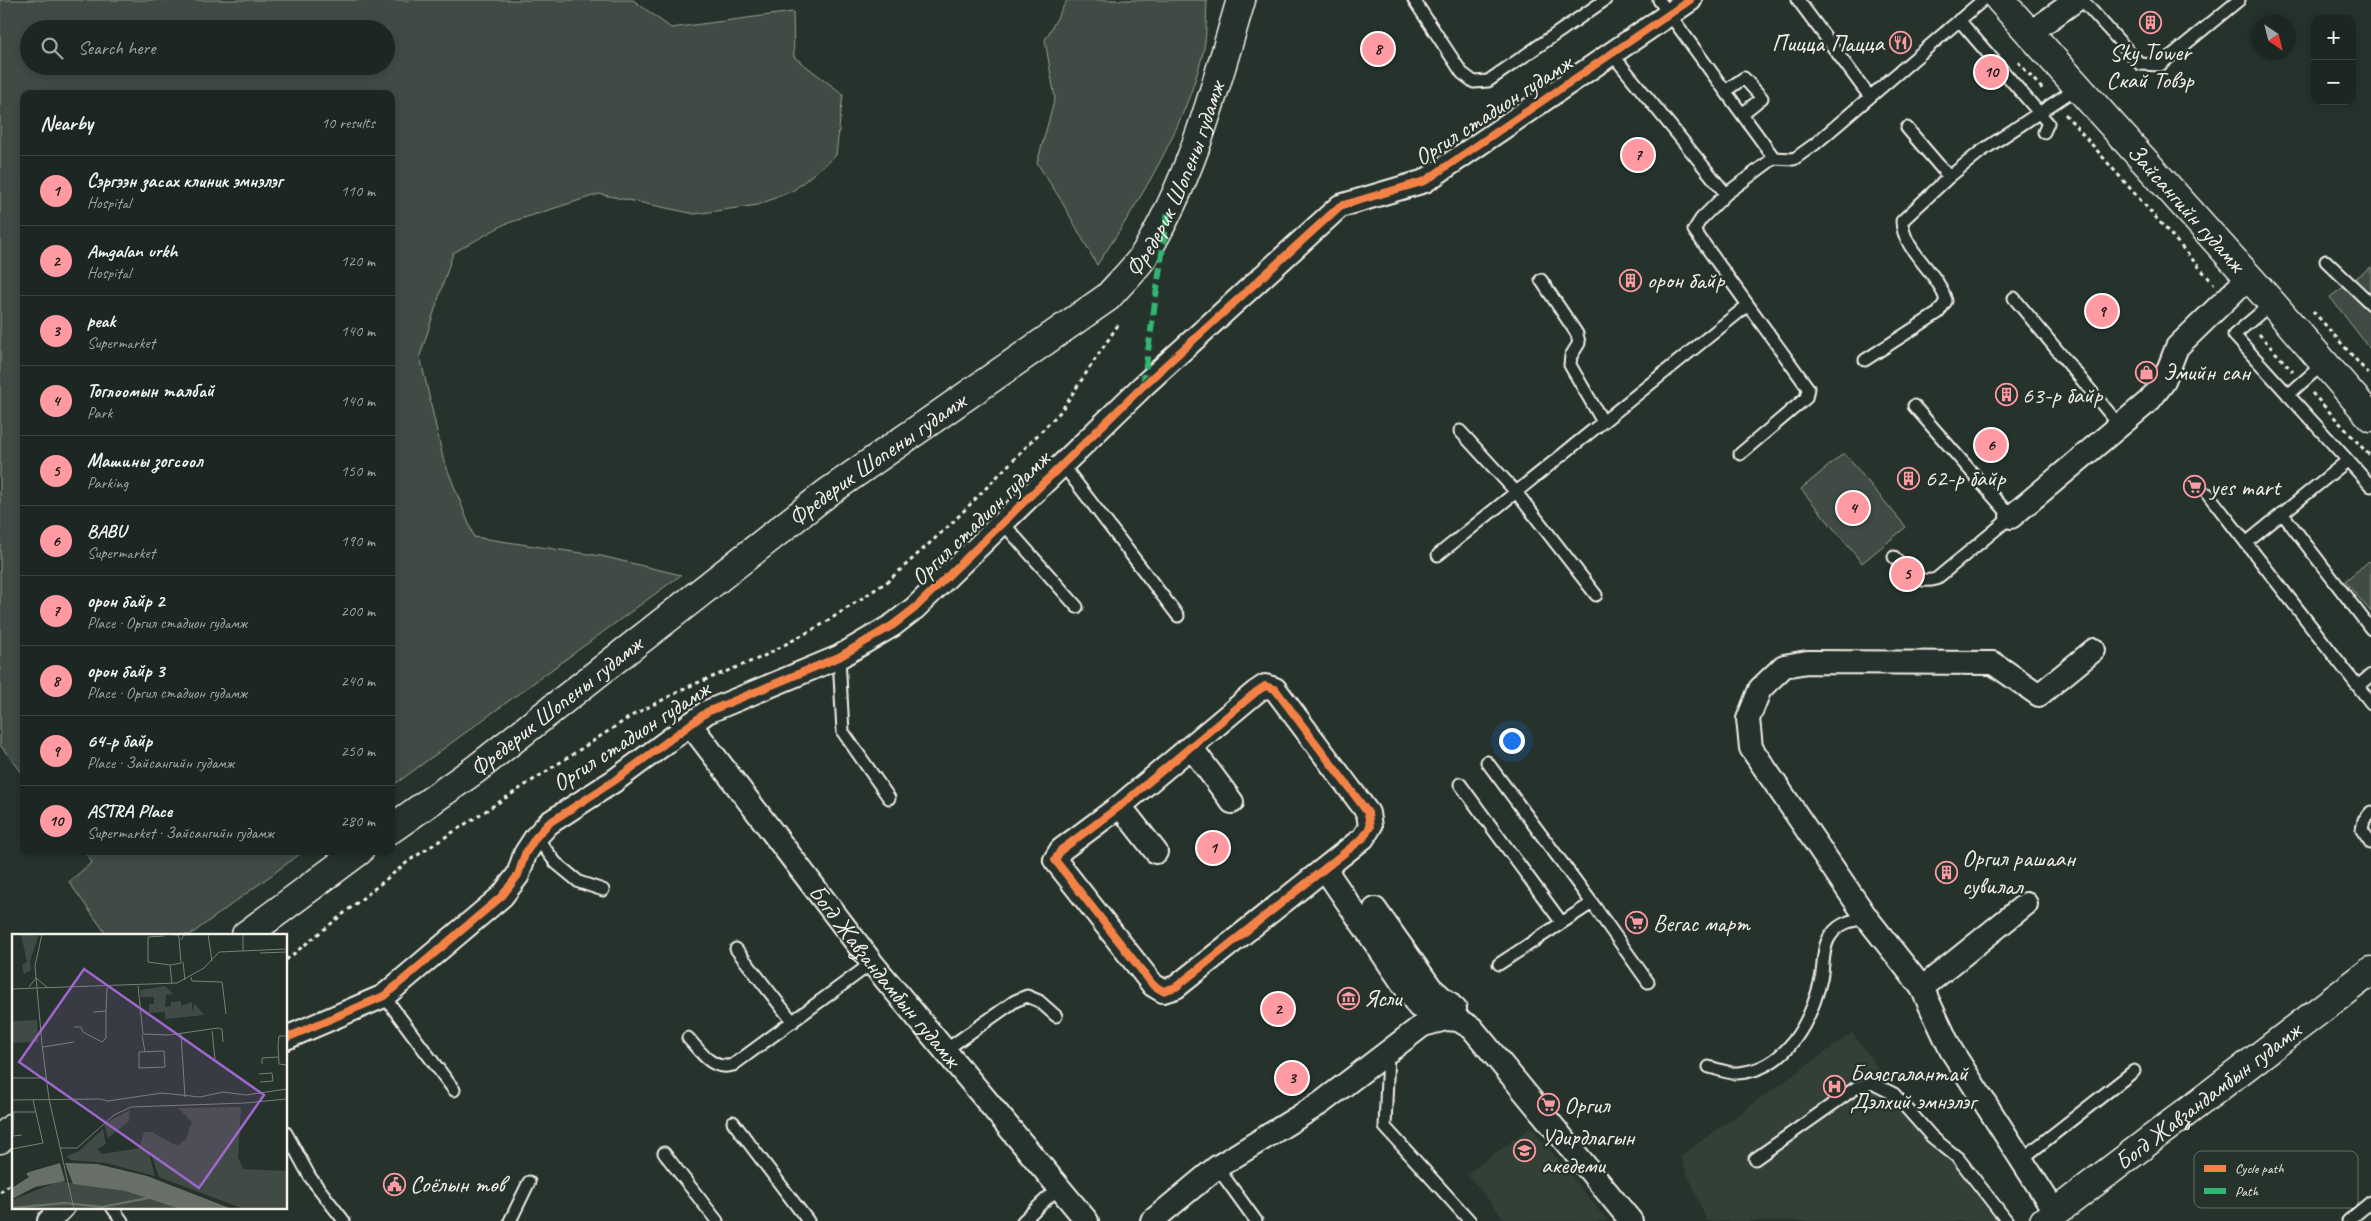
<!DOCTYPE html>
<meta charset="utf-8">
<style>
:root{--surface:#1c2622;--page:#252e2a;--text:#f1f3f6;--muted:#a0a5a5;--line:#3a4340;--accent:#ff9aa2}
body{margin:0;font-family:Caveat,sans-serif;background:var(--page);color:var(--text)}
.controls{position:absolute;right:15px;top:15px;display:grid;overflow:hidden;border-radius:10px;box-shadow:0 2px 8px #0003}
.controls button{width:45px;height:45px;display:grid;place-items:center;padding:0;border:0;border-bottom:1px solid var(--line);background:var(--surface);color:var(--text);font:25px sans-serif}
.compass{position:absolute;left:2251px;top:15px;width:45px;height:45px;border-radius:50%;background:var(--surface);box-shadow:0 2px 8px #0003;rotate:145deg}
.you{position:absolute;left:1511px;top:740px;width:18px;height:18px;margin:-12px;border:4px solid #fff;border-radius:50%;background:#1a73e8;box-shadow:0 0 0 8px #1a73e833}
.badge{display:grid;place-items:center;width:32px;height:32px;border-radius:50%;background:var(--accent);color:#111;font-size:16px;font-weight:700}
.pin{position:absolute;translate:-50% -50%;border:2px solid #fff;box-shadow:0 1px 5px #0006}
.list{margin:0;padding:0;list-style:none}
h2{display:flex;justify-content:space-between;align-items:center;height:65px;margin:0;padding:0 20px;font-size:21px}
h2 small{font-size:16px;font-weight:400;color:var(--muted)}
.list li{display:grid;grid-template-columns:32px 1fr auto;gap:15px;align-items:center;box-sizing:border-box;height:70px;padding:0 20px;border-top:1px solid var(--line)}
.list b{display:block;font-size:19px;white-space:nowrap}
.list p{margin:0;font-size:16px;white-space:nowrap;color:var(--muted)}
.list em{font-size:16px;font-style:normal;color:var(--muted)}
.icon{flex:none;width:28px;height:28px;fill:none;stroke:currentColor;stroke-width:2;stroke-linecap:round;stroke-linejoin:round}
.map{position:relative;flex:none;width:2371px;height:1221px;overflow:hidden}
.search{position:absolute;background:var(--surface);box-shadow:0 2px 8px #0003;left:20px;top:20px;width:375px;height:55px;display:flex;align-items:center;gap:12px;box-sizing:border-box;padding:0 18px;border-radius:28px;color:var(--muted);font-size:19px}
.panel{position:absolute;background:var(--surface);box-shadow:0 2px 8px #0003;left:20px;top:90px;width:375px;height:765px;border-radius:10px}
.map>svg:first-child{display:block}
</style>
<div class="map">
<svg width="2371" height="1221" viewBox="0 0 2371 1221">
<rect width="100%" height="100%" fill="#26332d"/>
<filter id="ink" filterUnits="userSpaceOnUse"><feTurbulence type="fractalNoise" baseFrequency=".02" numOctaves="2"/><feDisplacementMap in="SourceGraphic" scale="10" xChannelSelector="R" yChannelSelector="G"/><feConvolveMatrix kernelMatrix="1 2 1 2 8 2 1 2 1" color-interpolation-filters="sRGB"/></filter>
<g filter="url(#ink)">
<path fill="#333f39" d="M1852,1033L1936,1143L1943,1142L2004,1221H1707L1680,1156Z
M1531,1127L1608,1221H1506L1467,1174Z"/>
<path fill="#414b45" stroke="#9a9e96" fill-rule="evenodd" d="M0,0H633L671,28L793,12L794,57L843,94L836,155L794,190L758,205L695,214L599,194L505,224L453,253L420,356L443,458L474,537L601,556L681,575L391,787V94H24V775L0,745ZM29,29H386V66H29Z
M1067,0H1207C1206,18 1207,40 1202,57C1182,132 1140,201 1097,265L1061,200L1037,163L1055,98L1045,40Z
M2371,267V350L2330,297Z
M1844,453L1906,527L1862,563L1801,489Z
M2369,561L2371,563V612L2345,581Z
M84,851H304L190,935H107L69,882L92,862Z"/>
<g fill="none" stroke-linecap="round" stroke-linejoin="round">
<defs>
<path id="lane" d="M1414,0L1462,73L1474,82L1488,81L1605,0
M1659,0L1774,158
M1798,0L1870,97
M2082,0L2140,64L2160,65L2239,0
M1959,20L2048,123L2044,132
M1612,54L1726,194
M1725,91L1744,78L1762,98L1742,114
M1907,128L1949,177
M2326,261L2371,304
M1541,280L1577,334L1579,343L1571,356L1570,365L1603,422
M2014,298L2120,426
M2272,303L2234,335L2371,486
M1865,360L1938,313L1946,301C1938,271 1903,252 1902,221L1949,177L1980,152L2078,87
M2288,395L2324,363
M1460,431L1516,492L1596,595
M1740,454L1806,398L1808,388L1748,305
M1062,464L1178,616
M2208,494L2371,703
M2282,513L2371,629
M1002,522L1077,607
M2246,543L2347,461
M1438,555L1748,305L1694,230L1701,219L1726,194L1774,158L1794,159L1815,144L1983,0
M1894,557C1907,570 1916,585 1936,579L2011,517L1914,406
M839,657L843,732L889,798
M2358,686L2371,675
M1487,762L1592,903
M1460,784L1562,923
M2371,812L2364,820L2362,830L2371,843
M536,837L556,863L579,882L603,890
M736,949L793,1022
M1499,964L1592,903L1648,982
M384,996L454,1090
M688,1038C701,1052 712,1071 733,1065L872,963
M944,1051L1015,1001L1027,996L1039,1001L1056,1016
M1388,1053L1385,1127L1470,1221
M1709,1067C1718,1069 1729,1074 1738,1073C1787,1069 1811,1021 1821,979C1824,966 1822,946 1831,935C1840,922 1853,920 1867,918
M733,1122L808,1221
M286,1133L310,1177L344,1221
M664,1153L717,1221
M1755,1159L1857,1087L1872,1083L1894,1094L1932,1137L1958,1158L2007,1221
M2022,1159L2134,1071
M1217,1167L1256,1221
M112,1207L122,1221
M510,1221L529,1182
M1023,1221L1058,1188
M2348,1221L2371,1202"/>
<g id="street">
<path d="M2030,33L2076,0"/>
<path d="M2011,517L2149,401L2163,383L2177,347L2249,277"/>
<path d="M1265,686L1275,689L1368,813L1370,827L1363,838L1176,987L1163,991L1153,985L1055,860L1061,850L1120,806L1256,692Z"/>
<path id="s1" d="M690,724L872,963L1087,1221"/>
<path d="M1191,747L1232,802"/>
<path d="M1120,806L1156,852"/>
<path d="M1325,869L1418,1006L1448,1002"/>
<path d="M2026,904L1922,988L1951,1050L2055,1212"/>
<path d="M1375,909L1431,988L1455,1009"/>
<path d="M1922,988L1867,918L1751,748L1748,719L1760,689L1784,666L1807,662L1993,663L2039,695L2094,650"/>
<path d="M286,1038L384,996L502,896L518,875L525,854L536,837L549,823L614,781L707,712L839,657L893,625L915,608L1143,386L1340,206L1425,181L1690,0"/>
<path d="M49,1221L63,1207"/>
<path d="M1152,1221L1217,1167L1321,1103L1423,1025L1446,1019L1458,1020L1472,1028L1631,1221"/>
</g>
<g id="secondary">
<path id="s2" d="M391,829L476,769L827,493L1108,297C1119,284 1133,271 1143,257C1192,178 1215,88 1241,0"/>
<path d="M246,935L359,851"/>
<path d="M0,1139L14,1127"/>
<path id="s3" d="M2044,1221L2371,971"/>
</g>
<g id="primary">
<path id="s4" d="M2000,0L2272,303L2371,417"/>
</g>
</defs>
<use href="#lane" stroke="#f4f1e8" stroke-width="15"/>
<use href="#street" stroke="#f4f1e8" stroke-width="26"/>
<use href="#secondary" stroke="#f4f1e8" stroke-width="31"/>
<use href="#primary" stroke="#f4f1e8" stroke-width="31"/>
<path stroke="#f4f1e8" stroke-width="3" stroke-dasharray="4 4" stroke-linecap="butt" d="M2018,62L2044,91
M2065,114L2214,284
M2313,311L2371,377
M2259,334L2293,372
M2312,393L2371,457
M286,960L410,860L633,715L690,686L762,657L823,624L888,581L952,523L1061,411L1120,322
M0,1192L14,1181"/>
<use href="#lane" stroke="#26332d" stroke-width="11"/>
<use href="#street" stroke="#26332d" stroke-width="22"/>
<use href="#secondary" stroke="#26332d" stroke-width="28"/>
<use href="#primary" stroke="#26332d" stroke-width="28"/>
<path stroke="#33b770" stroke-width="6" stroke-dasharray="12 6" stroke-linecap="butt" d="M1143,386L1168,212"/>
<defs>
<path id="cycleway" d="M1265,686L1275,689L1368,813L1370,827L1363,838L1176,987L1163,991L1153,985L1055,860L1061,850L1120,806L1256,692Z
M286,1038L384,996L502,896L518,875L525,854L536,837L549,823L614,781L707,712L839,657L893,625L915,608L1143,386L1340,206L1425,181L1690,0"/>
</defs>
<use href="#cycleway" stroke="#26332d" stroke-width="11"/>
<use href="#cycleway" stroke="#f48246" stroke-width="8"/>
</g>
</g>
<defs>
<symbol id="building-ring" viewBox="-11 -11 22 22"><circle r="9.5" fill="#26332d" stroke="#ff9aa2" stroke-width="1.5"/><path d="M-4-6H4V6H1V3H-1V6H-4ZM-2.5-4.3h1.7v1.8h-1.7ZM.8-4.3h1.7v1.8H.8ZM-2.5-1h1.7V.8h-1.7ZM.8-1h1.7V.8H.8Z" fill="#ff9aa2"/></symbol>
<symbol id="restaurant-ring" viewBox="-11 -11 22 22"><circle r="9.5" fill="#26332d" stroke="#ff9aa2" stroke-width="1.5"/><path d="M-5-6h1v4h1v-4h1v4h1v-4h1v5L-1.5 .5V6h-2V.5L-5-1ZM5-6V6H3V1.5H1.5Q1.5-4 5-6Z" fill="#ff9aa2"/></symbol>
<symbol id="shop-ring" viewBox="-11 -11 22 22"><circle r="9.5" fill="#26332d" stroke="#ff9aa2" stroke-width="1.5"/><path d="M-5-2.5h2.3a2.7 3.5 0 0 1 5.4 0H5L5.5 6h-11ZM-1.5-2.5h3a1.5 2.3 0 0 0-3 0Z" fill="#ff9aa2"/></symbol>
<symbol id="supermarket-ring" viewBox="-11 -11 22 22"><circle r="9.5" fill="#26332d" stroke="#ff9aa2" stroke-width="1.5"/><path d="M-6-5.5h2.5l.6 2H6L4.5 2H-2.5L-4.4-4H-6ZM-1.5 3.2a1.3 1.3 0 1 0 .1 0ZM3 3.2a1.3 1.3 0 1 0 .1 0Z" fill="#ff9aa2"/></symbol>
<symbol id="museum-ring" viewBox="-11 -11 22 22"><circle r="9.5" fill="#26332d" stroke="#ff9aa2" stroke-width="1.5"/><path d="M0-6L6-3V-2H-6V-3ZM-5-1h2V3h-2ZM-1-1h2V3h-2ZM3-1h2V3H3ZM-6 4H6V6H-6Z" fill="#ff9aa2"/></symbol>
<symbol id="hospital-ring" viewBox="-11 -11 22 22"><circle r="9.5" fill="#26332d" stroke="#ff9aa2" stroke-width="1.5"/><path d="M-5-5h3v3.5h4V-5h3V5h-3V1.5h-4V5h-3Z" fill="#ff9aa2"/></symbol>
<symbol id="university-ring" viewBox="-11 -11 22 22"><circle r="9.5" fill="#26332d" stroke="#ff9aa2" stroke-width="1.5"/><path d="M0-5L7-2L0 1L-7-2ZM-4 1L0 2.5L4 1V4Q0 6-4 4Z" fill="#ff9aa2"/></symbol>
<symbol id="civic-ring" viewBox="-11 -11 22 22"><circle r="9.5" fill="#26332d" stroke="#ff9aa2" stroke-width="1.5"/><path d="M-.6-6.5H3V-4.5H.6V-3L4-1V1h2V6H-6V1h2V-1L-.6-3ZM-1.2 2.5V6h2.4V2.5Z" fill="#ff9aa2"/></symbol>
</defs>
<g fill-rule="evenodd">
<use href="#building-ring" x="2138" y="10" width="25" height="25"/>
<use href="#restaurant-ring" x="1888" y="30" width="25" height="25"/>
<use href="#building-ring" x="1618" y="268" width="25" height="25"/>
<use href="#shop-ring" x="2134" y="360" width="25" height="25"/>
<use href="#building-ring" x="1994" y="382" width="25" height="25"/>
<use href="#building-ring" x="1896" y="466" width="25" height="25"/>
<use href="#supermarket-ring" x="2182" y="474" width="25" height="25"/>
<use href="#building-ring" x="1934" y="860" width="25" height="25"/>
<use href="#supermarket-ring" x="1624" y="910" width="25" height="25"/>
<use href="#museum-ring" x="1336" y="986" width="25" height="25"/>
<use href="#hospital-ring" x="1822" y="1074" width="25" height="25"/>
<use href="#supermarket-ring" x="1536" y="1092" width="25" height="25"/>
<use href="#university-ring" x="1512" y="1138" width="25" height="25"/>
<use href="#civic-ring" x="382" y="1172" width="25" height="25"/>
</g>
<g text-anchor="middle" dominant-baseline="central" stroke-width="5" stroke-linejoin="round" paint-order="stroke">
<g font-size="24" fill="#f4f1e8" stroke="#26332d" text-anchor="start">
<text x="1884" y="43" text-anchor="end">Пицца Пацца</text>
<text x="2150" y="52" text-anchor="middle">Sky Tower<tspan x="2150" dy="28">Скай Товэр</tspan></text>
<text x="1647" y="280">орон байр</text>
<text x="2163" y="372">Эмийн сан</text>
<text x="2022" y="395">63-р байр</text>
<text x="1925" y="478">62-р байр</text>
<text x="2210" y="487">yes mart</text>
<text x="1962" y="858">Оргил рашаан<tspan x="1962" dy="28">сувилал</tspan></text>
<text x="1653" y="923">Вегас март</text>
<text x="1364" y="998">Ясли</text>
<text x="1850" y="1073">Баясгалантай<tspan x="1850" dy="28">Дэлхий эмнэлэг</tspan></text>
<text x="1564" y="1105">Оргил</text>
<text x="1541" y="1137">Удирдлагын<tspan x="1541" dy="28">акедеми</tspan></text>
<text x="410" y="1184">Соёлын төв</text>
</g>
<g font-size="24" fill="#f4f1e8" stroke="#26332d">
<text transform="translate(1493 110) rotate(-33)">Оргил стадион гудамж</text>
<text stroke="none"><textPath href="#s2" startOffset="1031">Фредерик Шопены гудамж</textPath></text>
<text stroke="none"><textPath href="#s4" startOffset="279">Зайсангийн гудамж</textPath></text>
<text stroke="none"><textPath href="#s2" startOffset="611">Фредерик Шопены гудамж</textPath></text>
<text transform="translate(980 518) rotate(-44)">Оргил стадион гудамж</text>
<text stroke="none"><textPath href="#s2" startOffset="206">Фредерик Шопены гудамж</textPath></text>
<text transform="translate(631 736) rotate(-33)">Оргил стадион гудамж</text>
<text stroke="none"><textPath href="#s1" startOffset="318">Богд Жавзандамбын гудамж</textPath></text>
<text stroke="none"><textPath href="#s3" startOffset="206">Богд Жавзандамбын гудамж</textPath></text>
</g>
</g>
<g transform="translate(12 934)">
<rect width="275" height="275" fill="#26332d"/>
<path d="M9,0H27L18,27L19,36L12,40L10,31L15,28ZM153,52L161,60L154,61L153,73L159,72V68L169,67V72L180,68V77L183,70L192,81L153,85V78L137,79V70H142V63H129L128,56ZM0,57L1,87L25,86L26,108L0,109ZM229,173L226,223L231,235L275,237V275H232L147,243L138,217L128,211L132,198H140L161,210L166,211L174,205L180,188L166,174ZM118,176L117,187L96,204L92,190ZM91,195L94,210L85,215L90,220L129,214L137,219L143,242L94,229L58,226L55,222L67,217ZM47,247L113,257L169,275H0V266Z" fill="#414b45"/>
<path d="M48,229L53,247L23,253L0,265V254L17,243L14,240L17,238ZM53,229L85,230L135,242L220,275H168L113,257L61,250Z" fill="#676f68"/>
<path fill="none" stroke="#676f68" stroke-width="2.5" d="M0,274L53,269L90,273L141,263"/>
<path fill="none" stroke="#787f78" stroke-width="1" d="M30,0L23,32L30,110L37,165L62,275M152,0L166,1L167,4L169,29L158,31L160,50M196,0L200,27M231,0V17M152,2L136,3V28L158,31M169,6L172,1L196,0M248,19L275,18M171,28L173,46M179,43L180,47L210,48L214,80M126,52L131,100L157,101L206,94L210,95L211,108M17,53L24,44L36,54M25,54L165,49L192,34L207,18L275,15M0,55L25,54M81,78L94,77L95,53M62,93H69L71,98L90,108L94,104V77M200,97L203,125M169,100L173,163M130,101L133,118M275,102H267L266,111L267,130L275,131M31,113L62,108M152,117L153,133L127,134V118ZM250,130V124L267,123M247,140L260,139L261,147L248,148M0,144H34M0,166L88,165L96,167L150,159L188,163L211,158L234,161L275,155M0,178H23M2,178L1,202L10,201M48,214H65L102,181L119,173L233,169L275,165M0,215L31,209L21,166"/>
<path fill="#9f67cb" fill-opacity="0.15" stroke="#9f67cb" stroke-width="2.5" d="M72,35L252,161L187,254L7,128Z"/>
<rect width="275" height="275" fill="none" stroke="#f4f1e8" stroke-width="2.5"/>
</g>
<rect x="2194" y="1151" width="164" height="57" rx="8" fill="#26332d" stroke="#646c65" stroke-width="1"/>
<rect x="2204" y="1165" width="22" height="7" fill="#f48246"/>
<rect x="2204" y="1188" width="22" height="6" fill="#33b770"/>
<g font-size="14" fill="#f4f1e8">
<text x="2235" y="1173">Cycle path</text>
<text x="2235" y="1196">Path</text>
</g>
</svg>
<div class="controls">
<button>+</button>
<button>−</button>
</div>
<svg class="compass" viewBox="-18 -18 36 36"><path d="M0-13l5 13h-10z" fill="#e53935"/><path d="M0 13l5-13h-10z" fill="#a0a5a5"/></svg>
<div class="you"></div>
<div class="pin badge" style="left:1213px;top:848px">1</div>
<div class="pin badge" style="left:1278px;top:1009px">2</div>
<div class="pin badge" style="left:1292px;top:1078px">3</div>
<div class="pin badge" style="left:1853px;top:508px">4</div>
<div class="pin badge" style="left:1907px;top:574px">5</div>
<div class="pin badge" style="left:1991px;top:445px">6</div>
<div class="pin badge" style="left:1638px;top:155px">7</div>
<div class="pin badge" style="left:1378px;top:49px">8</div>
<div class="pin badge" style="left:2102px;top:311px">9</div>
<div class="pin badge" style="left:1991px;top:72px">10</div>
<div class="search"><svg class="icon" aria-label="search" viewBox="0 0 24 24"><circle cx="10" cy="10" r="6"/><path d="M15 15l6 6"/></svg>Search here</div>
<section class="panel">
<h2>Nearby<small>10 results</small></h2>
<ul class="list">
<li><span class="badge">1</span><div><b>Сэргээн засах клиник эмнэлэг</b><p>Hospital</p></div><em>110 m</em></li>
<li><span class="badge">2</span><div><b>Amgalan urkh</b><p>Hospital</p></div><em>120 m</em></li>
<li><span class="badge">3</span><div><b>peak</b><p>Supermarket</p></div><em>140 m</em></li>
<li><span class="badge">4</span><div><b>Тоглоомын талбай</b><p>Park</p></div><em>140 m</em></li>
<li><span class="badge">5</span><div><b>Машины зогсоол</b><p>Parking</p></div><em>150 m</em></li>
<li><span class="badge">6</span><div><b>BABU</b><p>Supermarket</p></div><em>190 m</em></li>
<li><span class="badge">7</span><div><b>орон байр 2</b><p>Place · Оргил стадион гудамж</p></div><em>200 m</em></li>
<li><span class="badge">8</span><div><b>орон байр 3</b><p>Place · Оргил стадион гудамж</p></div><em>240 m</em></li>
<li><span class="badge">9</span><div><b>64-р байр</b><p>Place · Зайсангийн гудамж</p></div><em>250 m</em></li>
<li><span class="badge">10</span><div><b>ASTRA Place</b><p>Supermarket · Зайсангийн гудамж</p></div><em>280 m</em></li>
</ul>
</section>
</div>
